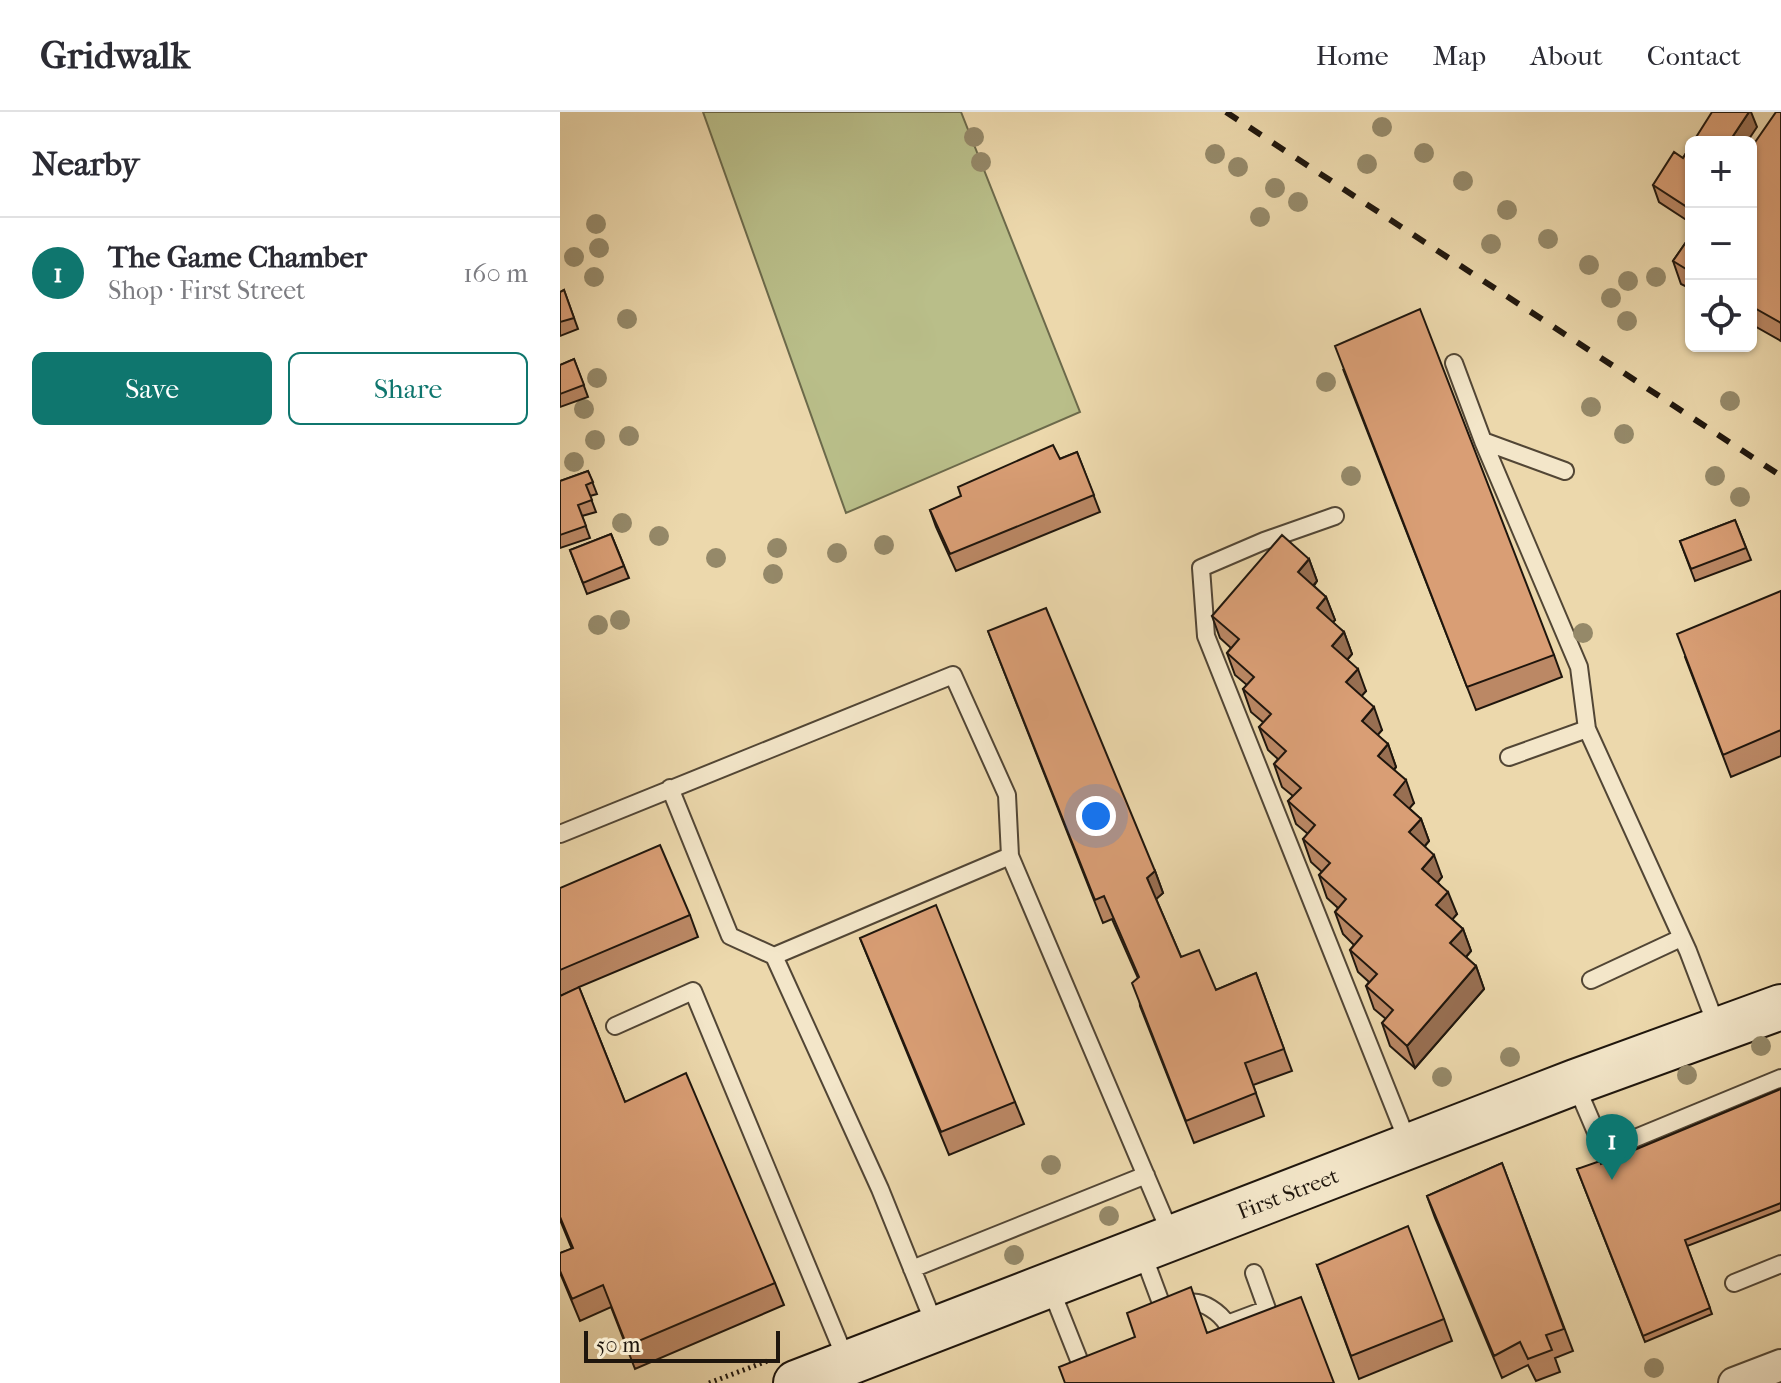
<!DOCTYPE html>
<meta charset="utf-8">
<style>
:root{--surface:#fff;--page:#f2f2f3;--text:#2b2b33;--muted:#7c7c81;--line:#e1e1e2;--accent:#0f766e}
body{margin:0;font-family:"IM FELL French Canon",serif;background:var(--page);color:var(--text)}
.controls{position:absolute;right:24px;top:24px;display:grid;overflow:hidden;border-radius:12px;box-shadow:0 2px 6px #0004}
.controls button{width:72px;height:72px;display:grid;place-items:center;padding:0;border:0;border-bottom:2px solid var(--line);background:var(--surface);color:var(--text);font:40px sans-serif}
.scale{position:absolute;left:24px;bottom:20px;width:196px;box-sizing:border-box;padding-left:8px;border:4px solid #1f160d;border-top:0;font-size:22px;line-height:28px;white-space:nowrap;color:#1f160d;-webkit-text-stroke:6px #f3e6c9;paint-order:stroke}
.you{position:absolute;left:536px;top:704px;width:28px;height:28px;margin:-20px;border:6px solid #fff;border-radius:50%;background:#1a73e8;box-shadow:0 0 0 12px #1a73e833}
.badge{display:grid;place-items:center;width:52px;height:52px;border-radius:50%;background:var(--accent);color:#fff;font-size:26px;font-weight:700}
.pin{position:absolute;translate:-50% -66px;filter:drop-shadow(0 2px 4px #0008)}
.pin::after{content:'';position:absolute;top:42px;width:28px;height:24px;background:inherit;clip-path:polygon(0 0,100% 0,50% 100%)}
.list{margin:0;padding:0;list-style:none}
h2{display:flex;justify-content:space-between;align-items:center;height:104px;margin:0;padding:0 32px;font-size:34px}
h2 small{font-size:26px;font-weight:400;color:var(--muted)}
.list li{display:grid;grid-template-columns:52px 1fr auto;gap:24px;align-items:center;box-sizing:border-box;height:112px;padding:0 32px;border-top:2px solid var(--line)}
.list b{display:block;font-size:30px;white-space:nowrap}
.list p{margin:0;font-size:26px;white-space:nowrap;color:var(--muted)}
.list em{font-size:26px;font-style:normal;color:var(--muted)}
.actions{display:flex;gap:16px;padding:24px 32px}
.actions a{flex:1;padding:18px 0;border:2px solid var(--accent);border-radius:12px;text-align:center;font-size:28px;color:var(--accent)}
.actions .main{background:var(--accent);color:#fff}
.icon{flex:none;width:44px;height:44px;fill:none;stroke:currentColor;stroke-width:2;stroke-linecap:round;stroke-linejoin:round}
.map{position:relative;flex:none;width:1221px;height:1271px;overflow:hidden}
header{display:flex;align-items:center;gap:48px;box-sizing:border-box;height:112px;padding:0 40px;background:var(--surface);border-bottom:2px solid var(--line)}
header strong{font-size:38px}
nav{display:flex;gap:44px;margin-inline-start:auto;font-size:28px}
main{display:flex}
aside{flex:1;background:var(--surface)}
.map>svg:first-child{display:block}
</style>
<header>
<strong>Gridwalk</strong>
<nav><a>Home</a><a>Map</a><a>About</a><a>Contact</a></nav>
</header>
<main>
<aside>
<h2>Nearby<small></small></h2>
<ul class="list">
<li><span class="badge">1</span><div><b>The Game Chamber</b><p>Shop · First Street</p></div><em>160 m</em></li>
</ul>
<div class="actions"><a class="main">Save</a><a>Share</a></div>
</aside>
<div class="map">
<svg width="1221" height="1271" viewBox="0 0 1221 1271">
<rect width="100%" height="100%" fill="#ecd8ac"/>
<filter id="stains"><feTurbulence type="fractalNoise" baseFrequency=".0025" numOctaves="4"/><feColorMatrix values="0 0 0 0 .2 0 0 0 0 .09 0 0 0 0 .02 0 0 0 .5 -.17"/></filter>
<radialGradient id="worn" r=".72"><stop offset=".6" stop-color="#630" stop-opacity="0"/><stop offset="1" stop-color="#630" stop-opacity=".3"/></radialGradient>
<path fill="#b9be89" stroke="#6c6a4b" stroke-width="2" d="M143,0H401L520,300L286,401Z"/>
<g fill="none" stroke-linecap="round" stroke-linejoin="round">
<defs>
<path id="lane" d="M894,251L923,329L1019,555L1027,617L1128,839L1157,915
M923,329L1005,359
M775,404L704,429L641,456L646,524L849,1033
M949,645L1027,617
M110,676L170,824L214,844
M0,722L393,563L447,683L450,744L612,1125
M1031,868L1121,826
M55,914L133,879L287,1250
M1015,971L1044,1039L1221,966
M582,1140L604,1199C612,1197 621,1192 629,1191C643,1188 660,1201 667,1212L707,1197L694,1161
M352,1157L586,1063
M1174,1171L1221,1152
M490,1175L523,1258
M376,1216L320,1077L214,844L450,744"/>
<path id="street" d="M1174,1271L1221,1253"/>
<path id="secondary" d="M236,1271L1015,970L1221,895"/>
</defs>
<use href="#lane" stroke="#524635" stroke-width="20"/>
<use href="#street" stroke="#524635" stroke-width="34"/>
<use href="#secondary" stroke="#1f160d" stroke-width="48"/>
<path stroke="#1f160d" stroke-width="5" stroke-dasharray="2 4" stroke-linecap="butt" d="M149,1271L210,1248"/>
<use href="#lane" stroke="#f3e6c9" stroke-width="16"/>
<use href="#street" stroke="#f3e6c9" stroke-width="30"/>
<use href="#secondary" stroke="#f3e6c9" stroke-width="44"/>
<path stroke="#1f160d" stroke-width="6" stroke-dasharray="14 14" stroke-linecap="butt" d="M666,0L1221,364"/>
</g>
<g fill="#958969">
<circle cx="822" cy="15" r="10"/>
<circle cx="414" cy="25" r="10"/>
<circle cx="864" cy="41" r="10"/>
<circle cx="655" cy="42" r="10"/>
<circle cx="421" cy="50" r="10"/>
<circle cx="807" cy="52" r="10"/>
<circle cx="678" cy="55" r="10"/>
<circle cx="903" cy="69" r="10"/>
<circle cx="715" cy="76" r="10"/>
<circle cx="738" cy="90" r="10"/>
<circle cx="947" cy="98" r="10"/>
<circle cx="700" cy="105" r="10"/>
<circle cx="36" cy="112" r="10"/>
<circle cx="988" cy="127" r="10"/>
<circle cx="931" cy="132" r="10"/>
<circle cx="39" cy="136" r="10"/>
<circle cx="14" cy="145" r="10"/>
<circle cx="1029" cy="153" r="10"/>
<circle cx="34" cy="165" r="10"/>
<circle cx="1096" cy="165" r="10"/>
<circle cx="1068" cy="169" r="10"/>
<circle cx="1051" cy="186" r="10"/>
<circle cx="67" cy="207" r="10"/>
<circle cx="1067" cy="209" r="10"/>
<circle cx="37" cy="266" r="10"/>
<circle cx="766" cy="270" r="10"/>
<circle cx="1170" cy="289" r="10"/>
<circle cx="1031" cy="295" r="10"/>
<circle cx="24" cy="297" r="10"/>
<circle cx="1064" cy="322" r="10"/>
<circle cx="69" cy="324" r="10"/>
<circle cx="35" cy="328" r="10"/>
<circle cx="14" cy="350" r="10"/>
<circle cx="791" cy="364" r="10"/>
<circle cx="1155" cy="364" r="10"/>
<circle cx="1180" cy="385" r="10"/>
<circle cx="62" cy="411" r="10"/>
<circle cx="99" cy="424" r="10"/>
<circle cx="324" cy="433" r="10"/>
<circle cx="217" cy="436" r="10"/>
<circle cx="277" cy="441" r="10"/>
<circle cx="156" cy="446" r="10"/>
<circle cx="213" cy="462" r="10"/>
<circle cx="60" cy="508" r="10"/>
<circle cx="38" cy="513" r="10"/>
<circle cx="1023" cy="521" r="10"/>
<circle cx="1201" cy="934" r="10"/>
<circle cx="950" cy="945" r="10"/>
<circle cx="1127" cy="963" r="10"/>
<circle cx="882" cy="965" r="10"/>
<circle cx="491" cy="1053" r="10"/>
<circle cx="549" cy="1104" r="10"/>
<circle cx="454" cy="1143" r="10"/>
<circle cx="1094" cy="1256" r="10"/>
</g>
<path fill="#bb8865" stroke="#1f160d" stroke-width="2" d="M1221,0V229L1191,212V36Z
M1131,33V111L1099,90L1093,73L1123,46Z
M1131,123V177L1121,172L1113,149Z
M4,178L18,217L0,224V180Z
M14,247L28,285L0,295V253Z
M783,257L994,543L1002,565L916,598Z
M517,340L540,400L396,459L376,415L370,398Z
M28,359L37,382L30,384L36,400L22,404L30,426L0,436V369Z
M1175,408L1191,448L1135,469L1120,429Z
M51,422L69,466L27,482L10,438Z
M749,447L757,469L754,474L766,485L775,508L772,510L784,520L792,542L787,548L806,579L801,584L822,618L817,623L828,632L836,655L834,658L854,691L849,696L861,707L869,729L865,734L882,765L878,770L897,802L892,807L903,817L911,839L906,845L916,854L924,877L855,956L830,934L822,911L826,907L814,897L806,874L809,870L798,860L790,838L794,833L783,822L775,800L778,796L767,786L759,763L762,760L751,750L743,727L748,722L736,712L728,689L733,684L722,675L714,652L718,647L708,638L699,615L704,611L691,600L683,577L687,573L675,563L667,541L671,536L660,526L652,504Z
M1221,479V644L1171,665L1125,545Z
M428,519L595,759L603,781L596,787L621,845L656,878L696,861L732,959L693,973L704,1004L634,1031L580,894L578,866L552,807L543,811Z
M0,776L130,803L138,825L19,875L65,990L215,1171L224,1193L75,1257L51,1195L20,1209L0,1161V1141L12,1137L0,1108V884L16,877L0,884Z
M300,826L455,990L464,1012L389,1043Z
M1221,977V1098L1127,1134L1152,1202L1085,1230L1017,1057L1041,1052Z
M942,1051L1013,1239L995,1246L1000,1260L976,1269L968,1253L942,1266L875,1106L867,1084Z
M757,1153L884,1207L892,1229L799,1267Z"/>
<path fill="#986f52" stroke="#1f160d" stroke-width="2" d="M1189,0H1191L1197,15L1187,30H1169Z
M1131,89V106L1127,95Z
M749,447L757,469L746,482L738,460Z
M766,485L775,508L765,519L757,496Z
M784,520L792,542L780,556L772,534Z
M798,557L806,579L794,593L786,570Z
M814,595L822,618L810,632L802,609Z
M828,632L836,655L826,667L818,644Z
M846,668L854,691L842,705L834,683Z
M861,707L869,729L857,743L849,720Z
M874,743L882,765L870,779L862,757Z
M595,759L603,781L595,788L587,766Z
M888,780L897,802L885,816L876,793Z
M903,817L911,839L898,854L890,831Z
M916,854L924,877L855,956L847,934Z"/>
<path fill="#d99e75" stroke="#1f160d" stroke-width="2" d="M1152,0H1189L1169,30H1133Z
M1216,0H1221V211L1191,194V36Z
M1131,33V89L1127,95L1093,73L1114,40L1123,46Z
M1131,123V160L1113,149Z
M4,178L14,206L0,210V180Z
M860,197L994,543L907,575L775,234Z
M14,247L24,273L0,282V253Z
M493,333L500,347L517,340L534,383L390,442L370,398L401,384L398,375Z
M28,359L33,370L26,373L32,388L18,393L26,414L0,423V369Z
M1175,408L1186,436L1131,457L1120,429Z
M51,422L64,454L23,471L10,438Z
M722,423L749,447L738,460L766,485L757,496L784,520L772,534L798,557L786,570L814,595L802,609L828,632L818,644L846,668L834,683L861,707L849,720L874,743L862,757L888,780L876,793L903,817L890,831L916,854L847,934L822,911L833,898L806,874L817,862L790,838L802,824L775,800L786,787L759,763L770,751L743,727L755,713L728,689L741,676L714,652L726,639L699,615L711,602L683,577L694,565L667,541L679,527L652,504Z
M1221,479V618L1163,643L1117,522Z
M486,496L595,759L587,766L621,845L639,838L656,878L696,861L724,937L685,951L696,981L626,1009L572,871L579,865L544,784L535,788L428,519Z
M100,733L130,803L0,858V776Z
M376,793L455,990L381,1020L300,826Z
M19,875L65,990L126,961L215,1171L67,1234L43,1173L12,1187L0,1159V1141L13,1136L0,1105V884Z
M1221,977V1091L1125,1128L1150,1196L1083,1224L1017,1057L1040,1049L1041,1052Z
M942,1051L1004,1217L986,1223L992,1238L968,1247L960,1230L934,1244L867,1084Z
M848,1114L884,1207L791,1244L757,1153Z
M631,1175L647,1221L741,1185L774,1271H505L499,1255L575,1225L567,1201Z"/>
<g text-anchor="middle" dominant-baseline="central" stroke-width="7" stroke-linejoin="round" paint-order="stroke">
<g font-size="22" fill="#1f160d" stroke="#f3e6c9">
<text transform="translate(728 1082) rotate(-21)">First Street</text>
</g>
</g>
<rect width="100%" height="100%" filter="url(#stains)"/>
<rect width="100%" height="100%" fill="url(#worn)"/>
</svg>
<div class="controls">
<button>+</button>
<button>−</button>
<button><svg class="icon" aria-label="locate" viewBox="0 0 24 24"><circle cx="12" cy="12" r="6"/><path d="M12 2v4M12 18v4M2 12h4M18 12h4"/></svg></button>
</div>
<div class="scale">50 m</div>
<div class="you"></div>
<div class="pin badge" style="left:1052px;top:1068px">1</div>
</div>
</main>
